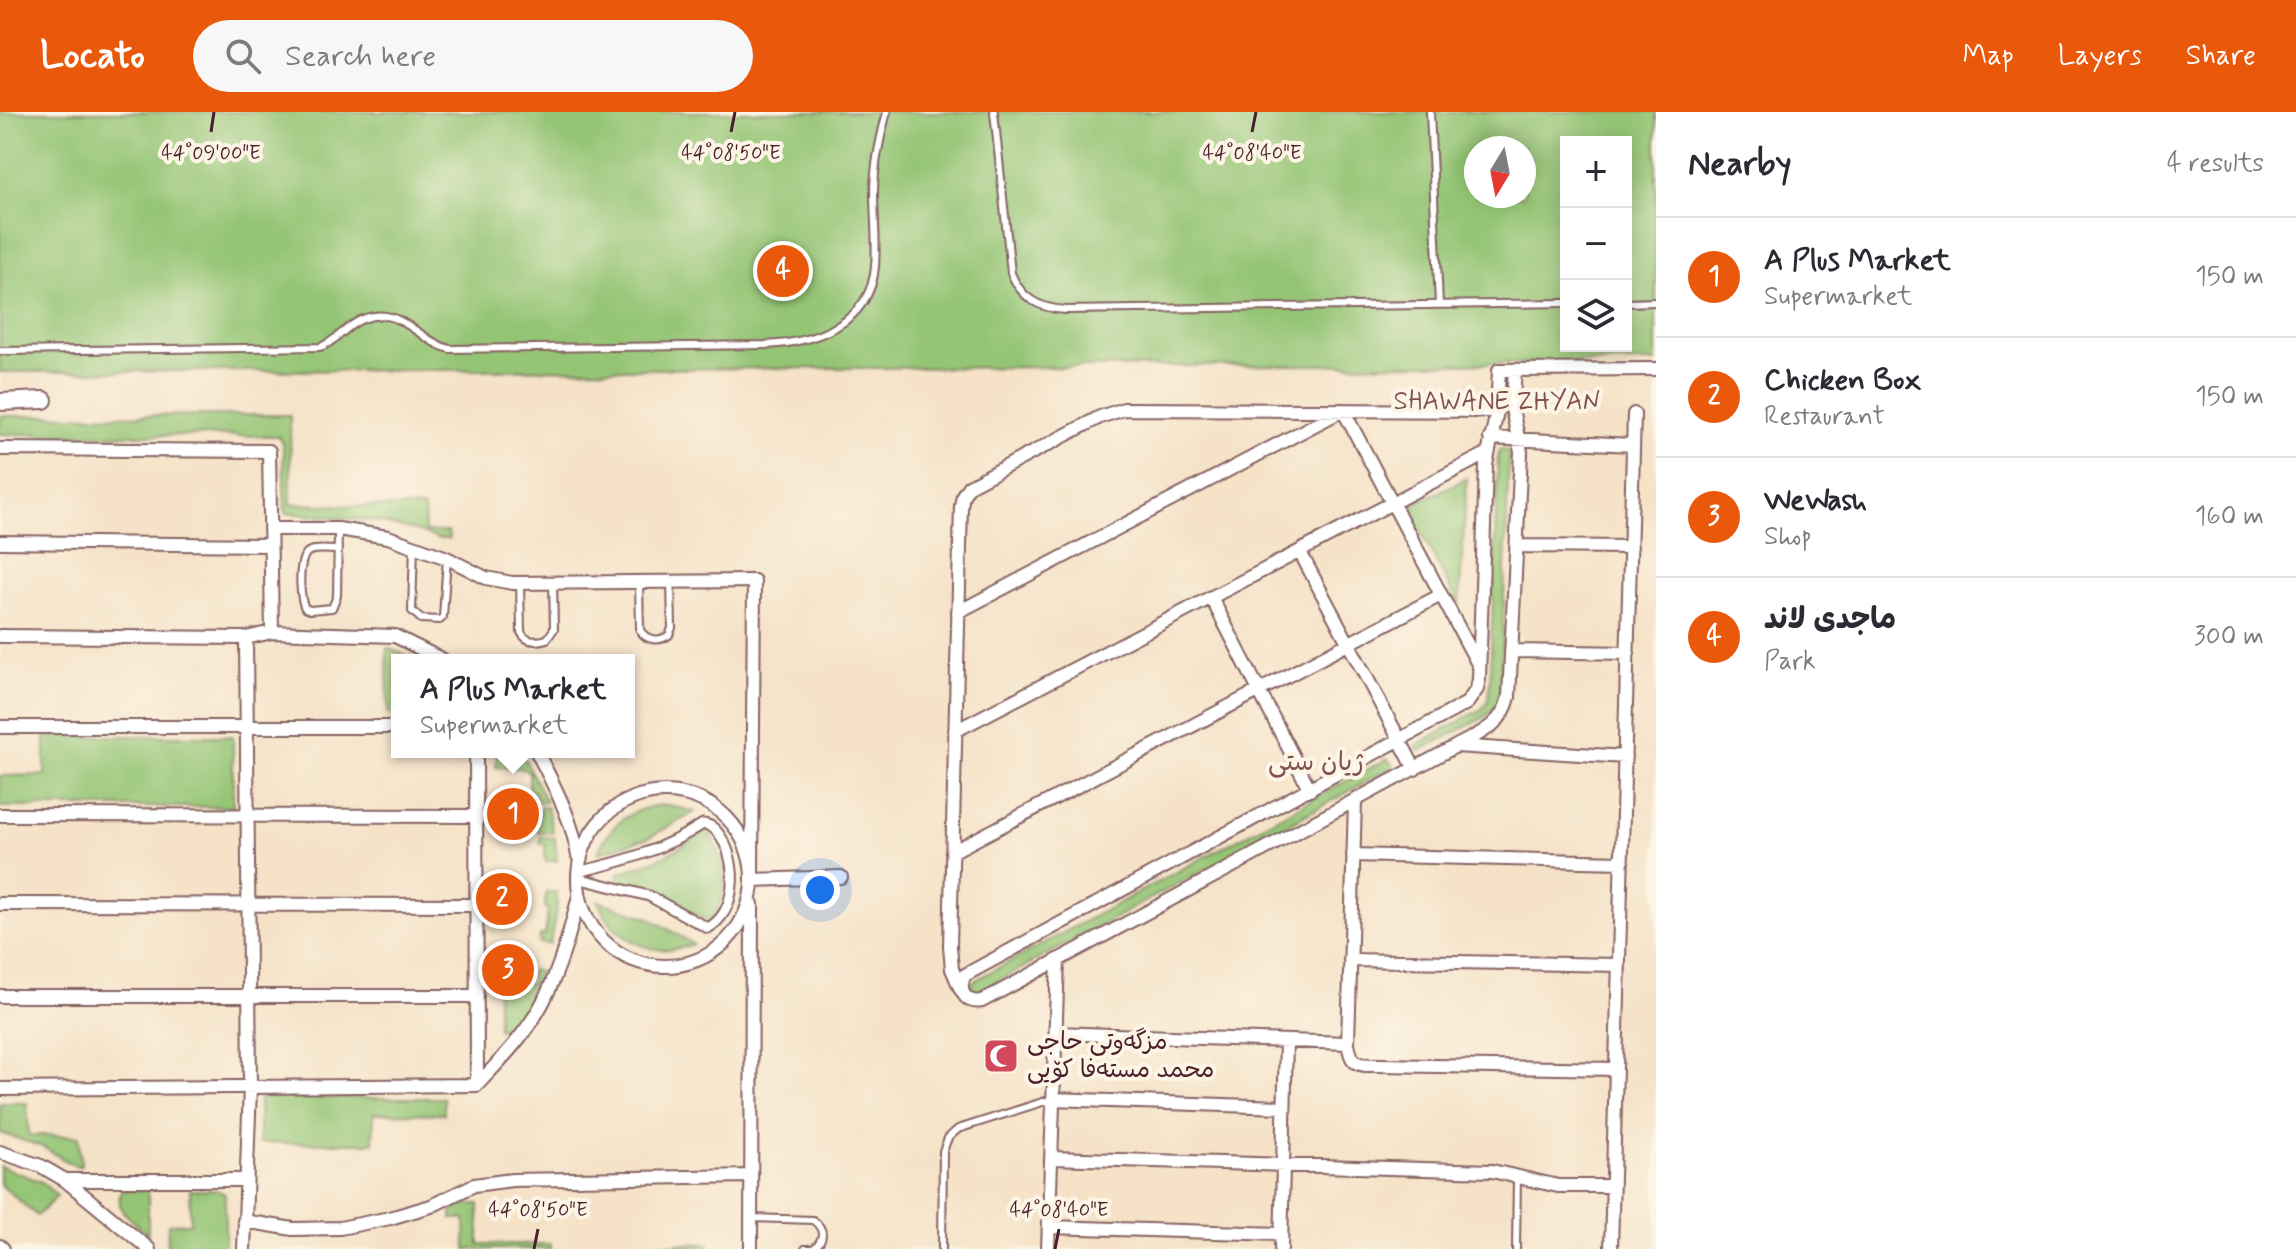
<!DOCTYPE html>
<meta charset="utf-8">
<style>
:root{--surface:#fff;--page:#f7f7f7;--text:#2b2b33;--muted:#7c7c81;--line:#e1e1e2;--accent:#ea580c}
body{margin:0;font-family:Mynerve,"Playpen Sans Arabic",sans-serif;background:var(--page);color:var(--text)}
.controls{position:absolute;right:24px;top:24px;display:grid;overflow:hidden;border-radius:0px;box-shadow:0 4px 20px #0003}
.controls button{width:72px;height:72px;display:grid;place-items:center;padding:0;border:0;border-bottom:2px solid var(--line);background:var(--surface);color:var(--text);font:40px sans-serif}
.compass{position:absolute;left:1464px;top:24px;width:72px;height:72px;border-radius:50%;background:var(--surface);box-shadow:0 4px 20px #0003;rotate:190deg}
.you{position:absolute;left:820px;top:778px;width:28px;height:28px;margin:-20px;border:6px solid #fff;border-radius:50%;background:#1a73e8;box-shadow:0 0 0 12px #1a73e833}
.badge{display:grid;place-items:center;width:52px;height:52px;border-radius:50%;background:var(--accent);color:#fff;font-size:26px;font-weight:700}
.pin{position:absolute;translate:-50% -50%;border:4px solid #fff;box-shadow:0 2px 8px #0006}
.popup{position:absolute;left:391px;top:542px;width:244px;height:104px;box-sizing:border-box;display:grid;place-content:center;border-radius:0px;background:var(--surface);filter:drop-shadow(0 2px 6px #0005);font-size:26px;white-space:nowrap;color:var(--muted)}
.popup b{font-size:30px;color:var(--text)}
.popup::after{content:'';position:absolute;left:50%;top:100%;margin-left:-16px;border:16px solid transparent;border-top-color:var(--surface)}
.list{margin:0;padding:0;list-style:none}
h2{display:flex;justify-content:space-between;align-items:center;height:104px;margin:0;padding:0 32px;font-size:34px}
h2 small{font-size:26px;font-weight:400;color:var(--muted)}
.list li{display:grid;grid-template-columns:52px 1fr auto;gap:24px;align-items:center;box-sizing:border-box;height:120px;padding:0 32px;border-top:2px solid var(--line)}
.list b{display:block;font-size:30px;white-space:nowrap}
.list p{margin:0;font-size:26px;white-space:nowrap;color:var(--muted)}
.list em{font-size:26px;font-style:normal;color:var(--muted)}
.icon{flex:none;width:44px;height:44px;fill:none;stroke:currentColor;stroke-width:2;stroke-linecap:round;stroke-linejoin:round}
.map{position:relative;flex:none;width:1656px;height:1137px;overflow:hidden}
header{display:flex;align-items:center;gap:48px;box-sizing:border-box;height:112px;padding:0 40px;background:var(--accent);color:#fff}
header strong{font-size:38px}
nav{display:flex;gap:44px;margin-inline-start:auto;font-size:28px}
.search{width:560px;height:72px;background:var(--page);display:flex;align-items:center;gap:20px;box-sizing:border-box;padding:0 28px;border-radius:44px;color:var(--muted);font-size:30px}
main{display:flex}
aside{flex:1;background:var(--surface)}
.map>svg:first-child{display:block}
</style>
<header>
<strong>Locato</strong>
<div class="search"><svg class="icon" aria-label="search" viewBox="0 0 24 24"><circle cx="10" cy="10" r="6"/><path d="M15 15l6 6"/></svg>Search here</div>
<nav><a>Map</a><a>Layers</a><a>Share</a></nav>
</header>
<main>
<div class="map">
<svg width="1656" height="1137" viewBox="0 0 1656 1137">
<rect width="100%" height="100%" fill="#fcf5e5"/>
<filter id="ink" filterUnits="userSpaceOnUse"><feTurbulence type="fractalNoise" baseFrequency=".0125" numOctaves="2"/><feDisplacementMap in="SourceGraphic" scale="16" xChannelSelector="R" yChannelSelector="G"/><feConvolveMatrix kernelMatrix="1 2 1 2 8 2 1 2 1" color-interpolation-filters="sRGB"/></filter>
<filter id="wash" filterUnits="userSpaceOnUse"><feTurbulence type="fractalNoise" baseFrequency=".006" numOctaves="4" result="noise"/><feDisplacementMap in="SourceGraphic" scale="32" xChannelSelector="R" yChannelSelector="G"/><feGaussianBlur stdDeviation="1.8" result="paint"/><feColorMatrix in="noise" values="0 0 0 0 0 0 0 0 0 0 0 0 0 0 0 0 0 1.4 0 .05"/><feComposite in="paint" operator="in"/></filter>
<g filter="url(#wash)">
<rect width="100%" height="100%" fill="#f5e2c7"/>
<path fill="#94c575" stroke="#6f7250" stroke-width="2" fill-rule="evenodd" d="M0,0H1656V250L1075,255L0,260ZM1566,30H1626V234H1566ZM1476,36H1524V84H1476Z
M290,303L291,392L424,396L425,420H448L449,427H438L416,419L374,409L285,401L283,332L278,324L0,322V304Z
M1501,337L1508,339L1509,343L1501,568L1498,591L1492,599L1485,605L1419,639L1416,637L1418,632L1482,597L1488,589L1490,568L1498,342Z
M1467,366L1459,493L1408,395Z
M387,536L418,547L397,548V602H388Z
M45,624H233V695H0V664L45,663Z
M497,640H521L546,690H539L534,679H529V660L520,656L496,655Z
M1387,647L1393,652L1392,656L978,880L973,879L970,877L972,870Z
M669,693L695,700L648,726L598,741C610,710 636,693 669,693Z
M540,695H547L553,721L538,720Z
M706,718C729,746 731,781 709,810L667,786L617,770L618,761C651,752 678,739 706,718Z
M540,725L555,726L557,749H545V732H540Z
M546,780H557V793L550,832L539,831L540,823H545L548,797L545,796Z
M598,789L649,806L693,832C653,848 613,828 598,789Z
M531,858L540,859C534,876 518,919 498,917L497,871L531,872Z
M259,986H444V1002L374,1001L373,1031H259Z
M0,991H27L29,1023L79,1024L81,1054L73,1053L43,1035L0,1021Z
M0,1054L42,1070L57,1084L37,1104L0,1072Z
M122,1078H148V1122C134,1109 112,1099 122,1078Z
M190,1078H217L225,1082V1137H167L168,1112L190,1111Z
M468,1092H479V1132H551V1137H466L465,1107H452V1099Z
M615,1132H709V1137H615Z"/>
</g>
<g filter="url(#ink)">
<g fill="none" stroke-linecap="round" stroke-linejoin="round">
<defs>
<path id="service" d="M994,0L1011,161C1021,186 1038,196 1065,198L1566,191
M1430,0L1439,192
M1626,191L1656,190
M0,239L320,235C338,229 346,213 363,207C400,192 418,229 450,237L765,233C814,231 870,212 875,155C877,130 874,105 874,80C874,53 880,26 887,0
M414,434L412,499L421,507L440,508L443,505L447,446
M338,438C329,438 318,436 310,439C297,443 299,486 305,496L310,498L332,496L337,484L338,417
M520,471L521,520C526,531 537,530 547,527L554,517L553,470
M639,471L640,518C646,529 660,530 669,523L672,516L671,469
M751,1106L813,1108C825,1117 825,1127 813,1137H805
M942,1137L943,1039L948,1026L958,1017L1052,987
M1516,1137L1517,1064"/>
<path id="pedestrian" d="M577,766L649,784L708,816C737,800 738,752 722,727C717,719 713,713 703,712C663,738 623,750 577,760"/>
<path id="minor" d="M1515,258L1512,297L1521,340L1509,585C1503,613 1479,622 1456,634L982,889C965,892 957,878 965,863L1467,591L1477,577L1479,567L1486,353L1497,299L1499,258L1656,257
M1490,326L1633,333
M0,337L269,339L272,520
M270,417H338L388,425L447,446L486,466L512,471L754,469L752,762
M0,430L270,433
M1516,434L1631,435
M1300,440L1415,657
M1211,485L1310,678
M958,500L1343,298L1479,554
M0,524L246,526L272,520L395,524L443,548
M1511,539L1628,541
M0,615H397
M955,619L1488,341
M1456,634L1625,645
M476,640L477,973
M537,640C554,674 572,706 578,744
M578 767a87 87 0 1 1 174 0a87 87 0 1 1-174 0Z
M1355,689L1348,931C1352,954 1356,953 1379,953L1616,957
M0,703L477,704
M952,740L1441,483
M1353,743L1622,750
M752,768L841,765
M0,792L477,793
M1350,848L1619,853
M961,878L952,857L950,834L961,394L963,383L969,374L1100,305L1124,297L1497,299
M0,884H477
M1056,921L1348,931
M0,977L477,973C501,948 527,921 543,890C560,857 570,820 579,784
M1053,987L1284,995
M0,1040L41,1054L65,1068L149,1137
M1051,1046L1492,1059L1558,1074H1613
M65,1068H246
M244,1109L293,1117L340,1116L390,1106L431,1094L474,1073L512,1068L751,1064
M1049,1115L1281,1122
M0,1134L3,1137
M244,1137L250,975L246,526
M751,1137L752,792
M1048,1137L1058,848
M1281,1137L1286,929
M1611,1137L1634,302"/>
<path id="tertiary" d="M0,290L44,288"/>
</defs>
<use href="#service" stroke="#866362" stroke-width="10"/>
<use href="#pedestrian" stroke="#866362" stroke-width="13"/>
<use href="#minor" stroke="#866362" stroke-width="16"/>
<use href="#tertiary" stroke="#866362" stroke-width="20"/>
<use href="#service" stroke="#fff" stroke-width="6"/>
<use href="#pedestrian" stroke="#fff" stroke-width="9"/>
<use href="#minor" stroke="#fff" stroke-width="12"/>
<use href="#tertiary" stroke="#fff" stroke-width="16"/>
</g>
</g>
<path fill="none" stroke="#4a1f2b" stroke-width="3" d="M211,20L214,0M731,20L735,0M1252,20L1256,0M534,1137L538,1117M1055,1137L1059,1117"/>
<defs>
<symbol id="mosque-square" viewBox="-11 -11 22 22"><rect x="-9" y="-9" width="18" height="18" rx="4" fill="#d1495b" stroke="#fcf5e5"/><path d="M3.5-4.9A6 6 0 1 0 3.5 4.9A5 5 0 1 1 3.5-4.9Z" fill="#fff"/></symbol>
</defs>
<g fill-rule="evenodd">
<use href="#mosque-square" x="981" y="924" width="40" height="40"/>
</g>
<g text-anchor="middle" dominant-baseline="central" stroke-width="8" stroke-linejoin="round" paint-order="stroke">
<g font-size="24" fill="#4a1f2b" stroke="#fcf5e5" text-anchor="start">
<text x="1027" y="930">مزگەوتی حاجی<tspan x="1027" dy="28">محمد مستەفا کۆیی</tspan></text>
</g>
<g font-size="26" fill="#82514f" stroke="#fcf5e5">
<text x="1497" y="290">SHAWANE ZHYAN</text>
<text x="1316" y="651">ژیان ستی</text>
</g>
</g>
<g font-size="20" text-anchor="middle" fill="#4a1f2b" stroke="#fcf5e5" stroke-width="8" stroke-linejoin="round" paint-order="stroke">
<text x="211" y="47">44°09'00"E</text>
<text x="731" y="47">44°08'50"E</text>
<text x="1252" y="47">44°08'40"E</text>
<text x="538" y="1104">44°08'50"E</text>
<text x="1059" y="1104">44°08'40"E</text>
</g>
</svg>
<div class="controls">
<button>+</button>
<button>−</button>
<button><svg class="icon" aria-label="layers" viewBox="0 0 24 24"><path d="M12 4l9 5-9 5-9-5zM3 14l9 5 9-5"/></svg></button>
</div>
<svg class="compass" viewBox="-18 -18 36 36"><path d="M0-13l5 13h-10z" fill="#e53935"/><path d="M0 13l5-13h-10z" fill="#7c7c81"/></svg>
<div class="you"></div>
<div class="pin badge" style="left:513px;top:702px">1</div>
<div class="popup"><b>A Plus Market</b>Supermarket</div>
<div class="pin badge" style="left:502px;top:787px">2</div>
<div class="pin badge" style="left:508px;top:858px">3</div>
<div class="pin badge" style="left:783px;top:159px">4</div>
</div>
<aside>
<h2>Nearby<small>4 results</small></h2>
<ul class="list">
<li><span class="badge">1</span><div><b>A Plus Market</b><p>Supermarket</p></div><em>150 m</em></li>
<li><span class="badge">2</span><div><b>Chicken Box</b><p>Restaurant</p></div><em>150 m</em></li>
<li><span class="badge">3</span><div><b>WeWash</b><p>Shop</p></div><em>160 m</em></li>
<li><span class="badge">4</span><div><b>ماجدی لاند</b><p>Park</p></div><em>300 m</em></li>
</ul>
</aside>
</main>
